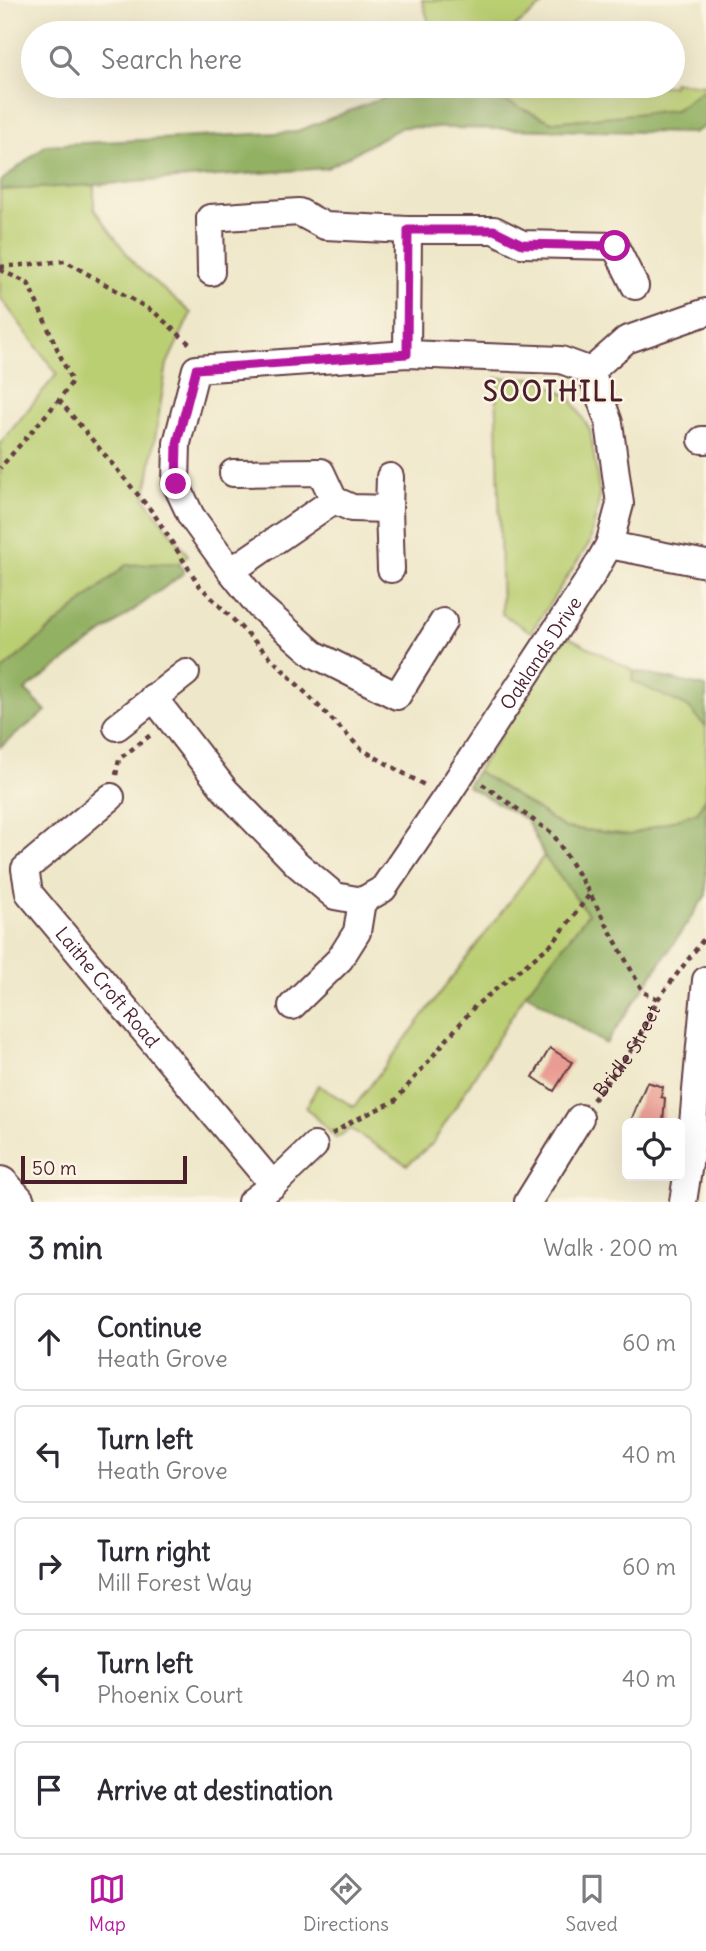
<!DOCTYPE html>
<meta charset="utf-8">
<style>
:root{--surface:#fff;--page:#f2f2f3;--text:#2b2b33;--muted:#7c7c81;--line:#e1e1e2;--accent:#b5179e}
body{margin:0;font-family:Delius,sans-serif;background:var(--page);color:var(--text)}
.controls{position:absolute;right:21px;bottom:21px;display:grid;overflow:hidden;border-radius:10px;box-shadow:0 7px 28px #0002}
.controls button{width:63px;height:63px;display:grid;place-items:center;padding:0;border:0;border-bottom:2px solid var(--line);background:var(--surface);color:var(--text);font:35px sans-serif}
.scale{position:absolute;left:21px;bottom:18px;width:166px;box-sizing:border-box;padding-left:7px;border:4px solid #4a1f2b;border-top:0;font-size:19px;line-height:24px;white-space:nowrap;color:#4a1f2b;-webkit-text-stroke:5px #fcf5e5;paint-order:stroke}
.stop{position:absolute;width:21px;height:21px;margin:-16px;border:5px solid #b5179e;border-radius:50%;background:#fff}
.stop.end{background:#b5179e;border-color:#fff;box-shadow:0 2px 7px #0008}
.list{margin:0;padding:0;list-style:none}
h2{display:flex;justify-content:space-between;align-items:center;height:91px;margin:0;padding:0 28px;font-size:30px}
h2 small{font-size:23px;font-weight:400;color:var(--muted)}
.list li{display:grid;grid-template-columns:46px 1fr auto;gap:21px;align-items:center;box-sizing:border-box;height:98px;margin:0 14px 14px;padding:0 14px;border:2px solid var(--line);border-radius:10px}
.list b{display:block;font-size:26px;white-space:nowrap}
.list p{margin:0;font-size:23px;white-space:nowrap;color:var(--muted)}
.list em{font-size:23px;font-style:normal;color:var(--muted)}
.icon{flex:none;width:38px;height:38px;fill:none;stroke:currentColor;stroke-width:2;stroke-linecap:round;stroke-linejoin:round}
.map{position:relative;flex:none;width:706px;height:1202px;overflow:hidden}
.search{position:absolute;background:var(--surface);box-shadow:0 7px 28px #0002;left:21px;right:21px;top:21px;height:77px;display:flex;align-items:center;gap:18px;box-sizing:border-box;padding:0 24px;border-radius:38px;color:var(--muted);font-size:26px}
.sheet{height:651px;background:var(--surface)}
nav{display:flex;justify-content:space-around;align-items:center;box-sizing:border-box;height:98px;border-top:2px solid var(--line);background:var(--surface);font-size:19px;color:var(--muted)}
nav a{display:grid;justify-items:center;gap:4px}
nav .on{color:var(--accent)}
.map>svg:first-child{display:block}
</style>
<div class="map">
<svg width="706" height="1202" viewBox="0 0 706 1202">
<rect width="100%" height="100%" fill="#fcf5e5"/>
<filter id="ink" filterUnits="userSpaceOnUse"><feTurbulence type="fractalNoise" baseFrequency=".0143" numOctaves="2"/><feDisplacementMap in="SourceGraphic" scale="14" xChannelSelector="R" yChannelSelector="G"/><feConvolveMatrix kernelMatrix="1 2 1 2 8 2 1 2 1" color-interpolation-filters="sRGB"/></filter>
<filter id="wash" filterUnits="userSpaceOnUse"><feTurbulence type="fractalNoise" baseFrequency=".00686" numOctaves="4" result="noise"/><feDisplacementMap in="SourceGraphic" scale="28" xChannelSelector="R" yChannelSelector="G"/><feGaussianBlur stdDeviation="1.57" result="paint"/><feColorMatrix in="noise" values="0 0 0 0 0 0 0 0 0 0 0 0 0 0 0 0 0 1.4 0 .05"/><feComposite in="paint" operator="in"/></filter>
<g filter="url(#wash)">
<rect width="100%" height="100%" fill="#eee7c9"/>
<path fill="#bace72" stroke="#82764e" stroke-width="2" d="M422,0H549L512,29L518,33H432Z
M673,82L706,85V88L675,110L552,122L471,86H673Z
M94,185V209L136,266L191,313L167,364L145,499L188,555L179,563L126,565L0,673V444L57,374L0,297V190Z
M496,378H537L570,397L590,430L600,496L590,542L531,632L502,614Z
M567,636L634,671L633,681L688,707L706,727V796L698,812L630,835L565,828L477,771Z
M544,856L588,914L526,993L433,1143L407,1165L350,1129L336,1138L306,1108L318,1085L354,1107Z"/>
<path fill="#93b164" stroke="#6e6848" stroke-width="2" d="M414,86H471L552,122L675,110L706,88V126L693,133L402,127L327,168L94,185L0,190V182L46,145L295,132Z
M179,563L184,573L25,690L46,711L0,747L1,671L126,565Z
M634,671L706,687V727L688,707L632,681Z
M477,771L565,828L630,835L698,812L706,796V895L606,1044L526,993L588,914L544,856L527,820L467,786Z"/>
<g id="blocks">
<path fill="#e99c91" d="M550,1048L572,1062L554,1091L533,1077Z
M647,1082L663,1087L661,1097L665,1098L663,1123H630Z"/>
</g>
</g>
<g filter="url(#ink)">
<use href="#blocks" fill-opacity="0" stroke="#633d43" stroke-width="2"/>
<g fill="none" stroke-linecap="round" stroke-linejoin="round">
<defs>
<g id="street">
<path d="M211,272L210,218L299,212L325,226L408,230H494L522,244L615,246L635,286"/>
<path d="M407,354L408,230"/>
<path d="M591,371L626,340L706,312"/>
<path d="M702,440H706"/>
<path d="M233,473L321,472L334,500L352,508L389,509"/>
<path d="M390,477L389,509L391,569"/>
<path d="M609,545L706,564"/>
<path d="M231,571L334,500"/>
<path d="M443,622L397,696L314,654L259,606L231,571L191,516L176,484L177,443L196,369L407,354L561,360L591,371"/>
<path id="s2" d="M153,697L225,790L297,864L335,896L362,901L383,889L446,797L592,575L609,545L620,504L609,423L591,371"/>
<path d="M117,727L186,673"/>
<path id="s3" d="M111,797L25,869L29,893L273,1185"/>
<path d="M292,1006L340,959L357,932L362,901"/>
<path d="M251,1202L273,1185L314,1146"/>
<path d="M528,1202L580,1118"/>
<path d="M683,1202L690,1157L706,980"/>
</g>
<path id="secondary" d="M0,1186L15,1202"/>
</defs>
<use href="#street" stroke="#633d43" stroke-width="30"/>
<use href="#secondary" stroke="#633d43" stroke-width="42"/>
<g stroke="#633d43" stroke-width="4.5" stroke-dasharray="5 5" stroke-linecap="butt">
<path d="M0,267L65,261L154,312L192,346"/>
<path d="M0,270L28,283L72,382L59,400L0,468"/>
<path d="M59,400L154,514L199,585L361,749L426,786"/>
<path d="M116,775L119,759L152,734"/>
<path d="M482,784L553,834L590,894L643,992L658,999"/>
<path id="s1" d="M593,1100L634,1047L658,999L706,936"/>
<path d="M332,1134L351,1122L395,1101L475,1006L553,943L590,894"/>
</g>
<use href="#street" stroke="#fff" stroke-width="26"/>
<use href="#secondary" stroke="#fff" stroke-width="38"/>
</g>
</g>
<g fill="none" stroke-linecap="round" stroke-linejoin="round" filter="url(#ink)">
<path stroke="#b5179e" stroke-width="9" d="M176,484L177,443L196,369L407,354L408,230H494L522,244L615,246"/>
</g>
<g text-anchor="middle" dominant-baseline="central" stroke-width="5" stroke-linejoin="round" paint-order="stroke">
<g font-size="19" fill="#4a1f2b" stroke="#fcf5e5">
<text stroke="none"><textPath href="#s2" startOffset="606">Oaklands Drive</textPath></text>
<text stroke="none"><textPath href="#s3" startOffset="259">Laithe Croft Road</textPath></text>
<text stroke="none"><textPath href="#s1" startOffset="60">Bridle Street</textPath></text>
</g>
<g font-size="26" font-weight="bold" letter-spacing="2" fill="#4a1f2b" stroke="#fcf5e5">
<text x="554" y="391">SOOTHILL</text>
</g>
</g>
</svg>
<div class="controls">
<button><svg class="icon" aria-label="locate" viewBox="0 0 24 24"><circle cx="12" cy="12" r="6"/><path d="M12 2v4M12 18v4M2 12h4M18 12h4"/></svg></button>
</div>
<div class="scale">50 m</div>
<div class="stop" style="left:615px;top:246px"></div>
<div class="stop end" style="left:176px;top:484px"></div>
<div class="search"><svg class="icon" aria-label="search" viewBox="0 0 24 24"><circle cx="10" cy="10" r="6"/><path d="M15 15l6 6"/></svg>Search here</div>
</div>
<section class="sheet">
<h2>3 min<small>Walk · 200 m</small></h2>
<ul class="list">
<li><svg class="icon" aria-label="ahead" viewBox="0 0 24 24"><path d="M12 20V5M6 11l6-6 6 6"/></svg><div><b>Continue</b><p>Heath Grove</p></div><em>60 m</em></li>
<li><svg class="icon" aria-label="left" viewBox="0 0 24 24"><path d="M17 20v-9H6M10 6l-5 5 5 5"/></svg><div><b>Turn left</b><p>Heath Grove</p></div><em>40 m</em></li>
<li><svg class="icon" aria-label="right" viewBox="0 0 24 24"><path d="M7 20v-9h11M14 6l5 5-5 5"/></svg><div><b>Turn right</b><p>Mill Forest Way</p></div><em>60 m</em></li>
<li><svg class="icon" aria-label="left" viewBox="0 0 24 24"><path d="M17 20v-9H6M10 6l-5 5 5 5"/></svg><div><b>Turn left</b><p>Phoenix Court</p></div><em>40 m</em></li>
<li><svg class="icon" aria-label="arrive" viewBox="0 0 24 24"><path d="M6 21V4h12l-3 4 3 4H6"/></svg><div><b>Arrive at destination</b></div></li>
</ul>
</section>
<nav>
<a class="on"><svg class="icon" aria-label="map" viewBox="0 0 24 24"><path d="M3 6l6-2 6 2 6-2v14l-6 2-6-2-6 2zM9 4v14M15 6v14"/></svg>Map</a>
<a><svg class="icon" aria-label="directions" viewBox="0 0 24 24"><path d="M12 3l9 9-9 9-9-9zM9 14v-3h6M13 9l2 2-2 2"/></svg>Directions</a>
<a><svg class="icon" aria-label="saved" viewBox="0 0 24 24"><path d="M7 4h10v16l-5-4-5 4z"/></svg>Saved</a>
</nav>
